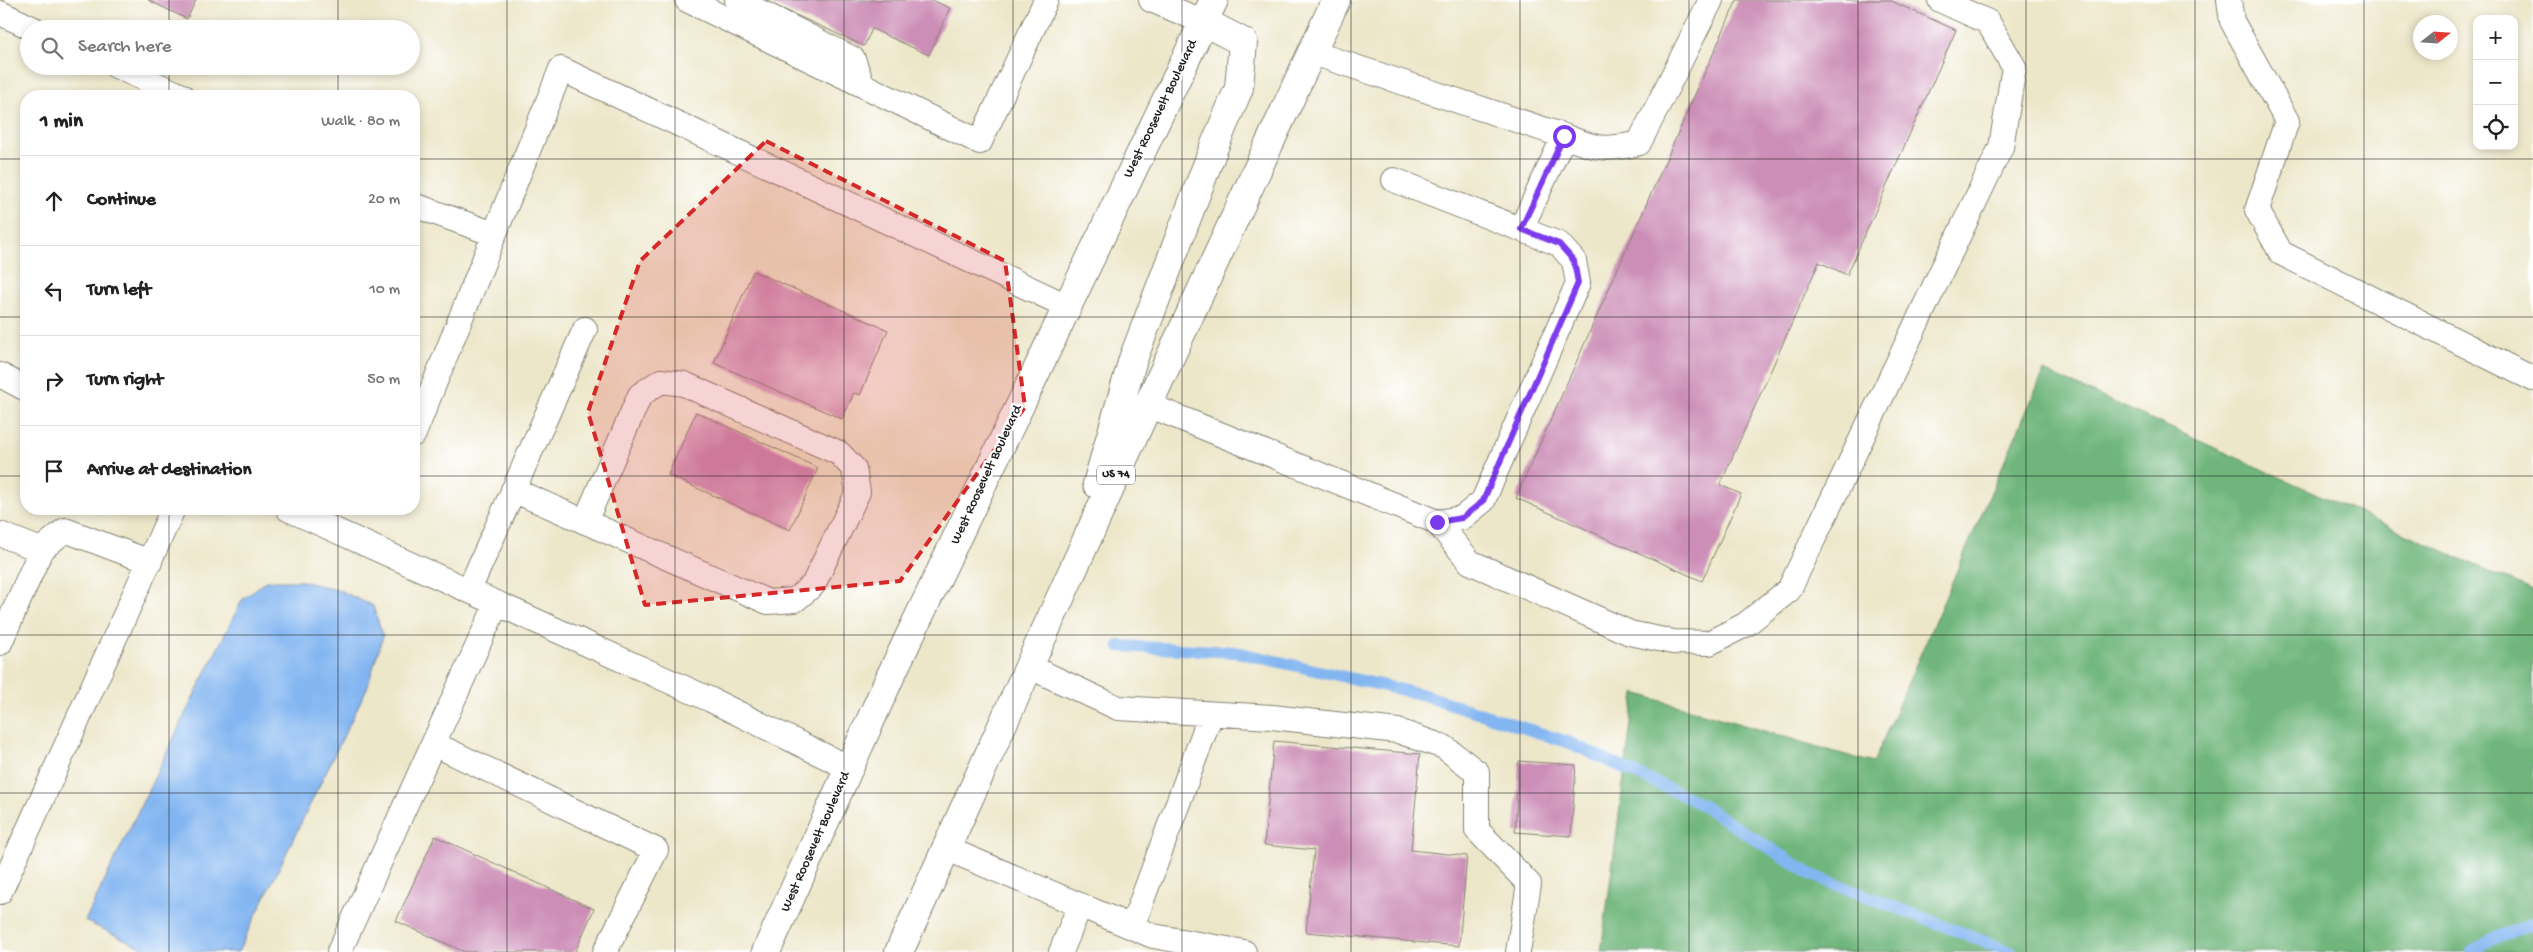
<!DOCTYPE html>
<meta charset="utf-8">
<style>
:root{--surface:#fff;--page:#f2f2f2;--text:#222;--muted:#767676;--line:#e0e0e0}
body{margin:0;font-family:"Gochi Hand",sans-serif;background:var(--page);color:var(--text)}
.controls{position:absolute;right:15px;top:15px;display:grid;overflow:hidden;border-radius:10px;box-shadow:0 2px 8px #0003}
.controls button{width:45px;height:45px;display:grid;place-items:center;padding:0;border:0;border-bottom:1px solid var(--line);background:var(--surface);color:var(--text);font:25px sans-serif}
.compass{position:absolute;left:2413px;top:15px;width:45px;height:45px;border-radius:50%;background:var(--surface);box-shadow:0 2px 8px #0003;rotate:73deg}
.stop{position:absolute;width:15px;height:15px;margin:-11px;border:4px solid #7c3aed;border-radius:50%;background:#fff}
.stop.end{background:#7c3aed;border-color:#fff;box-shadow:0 1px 5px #0008}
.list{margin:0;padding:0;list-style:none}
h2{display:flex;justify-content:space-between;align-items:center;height:65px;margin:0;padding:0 20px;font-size:21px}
h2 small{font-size:16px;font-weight:400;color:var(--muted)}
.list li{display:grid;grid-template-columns:32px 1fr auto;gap:15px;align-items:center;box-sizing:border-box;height:90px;padding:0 20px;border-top:1px solid var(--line)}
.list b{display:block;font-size:19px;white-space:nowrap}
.list em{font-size:16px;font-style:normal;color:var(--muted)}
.icon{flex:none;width:28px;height:28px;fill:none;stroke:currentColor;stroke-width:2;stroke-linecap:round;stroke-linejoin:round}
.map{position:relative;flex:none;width:2533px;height:952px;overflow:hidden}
.search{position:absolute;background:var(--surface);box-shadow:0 2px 8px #0003;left:20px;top:20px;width:400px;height:55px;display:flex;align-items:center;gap:12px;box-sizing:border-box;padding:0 18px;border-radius:28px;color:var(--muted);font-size:19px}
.panel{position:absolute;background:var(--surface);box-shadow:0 2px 8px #0003;left:20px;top:90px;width:400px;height:425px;border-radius:20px}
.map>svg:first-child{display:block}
</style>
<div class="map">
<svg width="2533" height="952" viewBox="0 0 2533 952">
<rect width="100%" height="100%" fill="#fff"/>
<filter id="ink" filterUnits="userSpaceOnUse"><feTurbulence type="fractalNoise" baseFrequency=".02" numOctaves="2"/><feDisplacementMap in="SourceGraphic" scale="10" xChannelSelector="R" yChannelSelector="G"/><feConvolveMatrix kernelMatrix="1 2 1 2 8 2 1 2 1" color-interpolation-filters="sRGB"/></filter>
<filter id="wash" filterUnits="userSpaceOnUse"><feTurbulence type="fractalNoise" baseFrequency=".0096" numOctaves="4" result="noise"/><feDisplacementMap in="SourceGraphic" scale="20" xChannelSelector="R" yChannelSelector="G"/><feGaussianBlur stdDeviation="1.12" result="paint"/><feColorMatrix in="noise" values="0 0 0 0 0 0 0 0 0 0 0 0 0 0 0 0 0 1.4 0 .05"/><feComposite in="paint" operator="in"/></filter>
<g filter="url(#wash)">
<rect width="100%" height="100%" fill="#ede7ca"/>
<path fill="#6fb67b" stroke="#46694c" d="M2044,371L2533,591V952H1601L1635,693L1873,763Z"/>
<path fill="#83b6f1" stroke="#506986" d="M266,581H302L341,591L373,606L383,636L367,688L238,952H152L85,921L190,704L242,600Z"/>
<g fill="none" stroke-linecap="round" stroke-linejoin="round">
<path stroke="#83b6f1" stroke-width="12" d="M1119,646L1236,652L1424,695L1570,743L1697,802L1812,875L2011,952
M2472,952L2497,937L2533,923"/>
</g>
<g id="blocks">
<path fill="#cc8eb7" d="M148,0H196L187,19Z
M763,0H932L950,8L929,55L872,29L864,46Z
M1737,0H1889L1956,30L1847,275L1819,262L1720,485L1741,494L1702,581L1516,498Z
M753,271L888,330L860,395L854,393L842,419L714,363Z
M696,412L818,468L790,530L668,475Z
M1274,741L1420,754L1411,850L1467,856L1459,946L1306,932L1314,850L1264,845Z
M1519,761L1576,765L1571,836L1515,832Z
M435,836L594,909L575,952H465L396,921Z"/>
</g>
</g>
<g filter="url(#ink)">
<use href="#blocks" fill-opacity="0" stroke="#848273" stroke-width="1"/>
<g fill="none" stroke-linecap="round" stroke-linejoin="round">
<defs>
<path id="lane" d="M687,0L980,142L1046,0
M737,0L853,59L862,84
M1151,0L1204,22
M2229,0L2232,21L2287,121L2257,210L2281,253L2533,379
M0,13L34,29
M1313,53L1564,136C1595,149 1606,151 1639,143L1711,0
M116,66L182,96
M414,205L494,234
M1521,229L1564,136
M0,375L26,389
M1148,405L1437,522L1462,518L1483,501L1578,283L1574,261L1559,244L1394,180
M414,434L561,69L1067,306
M513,490L768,602L795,600L813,585L858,492L854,469L839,453L684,384L661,381L640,395L585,522
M288,509L711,700L849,768
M1437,522L1470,562L1630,633L1673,642L1709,643L1745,625L1789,590L2001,147L2014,67L1988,22L1940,0
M0,534L41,550L0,643
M41,550L65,530L150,562
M469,590L585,329
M1028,666L1118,708L1272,717L1398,731L1444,747L1477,772V830L1529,884L1518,952
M434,744L656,850L605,952
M945,848L1153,936L1244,952
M0,892L173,509
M1132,927L1211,714
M339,952L497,603
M1061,952L1080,905"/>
<path id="highway" d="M1097,484L1133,359L1214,147L1239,88L1243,42L1204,22
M766,952L891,675L1214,0
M899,952L1148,405L1336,0"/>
</defs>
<use href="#lane" stroke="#848273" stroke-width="26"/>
<use href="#highway" stroke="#848273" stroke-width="30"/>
<use href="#lane" stroke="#fff" stroke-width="24"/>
<use href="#highway" stroke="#fff" stroke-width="28"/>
</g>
</g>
<g fill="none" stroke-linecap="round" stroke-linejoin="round" filter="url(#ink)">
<path stroke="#7c3aed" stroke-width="6" d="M1437,522L1462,518L1483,501L1578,283L1574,261L1559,244L1521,229L1564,136"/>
</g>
<path fill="#d62828" fill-opacity="0.2" stroke="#d62828" stroke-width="4" stroke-dasharray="10 6" stroke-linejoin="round" d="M766,141L1005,261L1025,407L900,581L645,605L588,412L640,261Z"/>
<path fill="none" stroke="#1c1c1c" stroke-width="1" stroke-opacity="0.55" d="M169,0V29M338,0V29M507,0V952M675,0V952M844,0V952M1013,0V952M1182,0V952M1351,0V952M1520,0V952M1689,0V952M1858,0V952M2026,0V952M2195,0V952M2364,0V952M169,66V96M338,66V96M0,159H26M414,159H2533M0,317H26M414,317H2533M0,476H26M414,476H2533M169,509V952M338,509V952M0,635H2533M0,793H2533"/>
<g text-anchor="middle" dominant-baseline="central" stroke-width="5" stroke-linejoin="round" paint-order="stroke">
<rect fill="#fff" stroke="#606060" stroke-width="1" x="1097" y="465.5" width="38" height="19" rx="4"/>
<g font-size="12" font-weight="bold" fill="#1c1c1c">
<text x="1116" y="475">US 74</text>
</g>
<g font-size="14" fill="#1c1c1c" stroke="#fff">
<text transform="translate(1161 109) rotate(-64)">West Roosevelt Boulevard</text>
<text transform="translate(987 475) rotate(-65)">West Roosevelt Boulevard</text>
<text transform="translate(816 842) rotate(-66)">West Roosevelt Boulevard</text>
</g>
</g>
</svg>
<div class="controls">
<button>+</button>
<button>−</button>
<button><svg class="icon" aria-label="locate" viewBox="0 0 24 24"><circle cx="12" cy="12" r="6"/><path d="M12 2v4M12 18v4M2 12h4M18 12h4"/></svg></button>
</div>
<svg class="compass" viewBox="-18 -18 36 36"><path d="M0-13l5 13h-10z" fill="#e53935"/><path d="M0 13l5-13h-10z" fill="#767676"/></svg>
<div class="stop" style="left:1564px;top:136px"></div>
<div class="stop end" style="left:1437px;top:522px"></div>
<div class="search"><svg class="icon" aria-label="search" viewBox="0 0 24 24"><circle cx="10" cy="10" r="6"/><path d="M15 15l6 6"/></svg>Search here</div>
<section class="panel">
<h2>1 min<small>Walk · 80 m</small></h2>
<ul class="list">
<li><svg class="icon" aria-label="ahead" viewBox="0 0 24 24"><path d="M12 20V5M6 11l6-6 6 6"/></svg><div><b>Continue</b></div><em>20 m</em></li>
<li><svg class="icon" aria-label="left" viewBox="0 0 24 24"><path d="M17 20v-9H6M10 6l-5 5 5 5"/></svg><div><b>Turn left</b></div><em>10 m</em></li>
<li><svg class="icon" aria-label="right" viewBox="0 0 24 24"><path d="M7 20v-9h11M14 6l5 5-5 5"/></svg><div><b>Turn right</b></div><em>50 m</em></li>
<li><svg class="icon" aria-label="arrive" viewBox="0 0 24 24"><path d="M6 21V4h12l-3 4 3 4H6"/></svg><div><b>Arrive at destination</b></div></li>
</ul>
</section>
</div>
